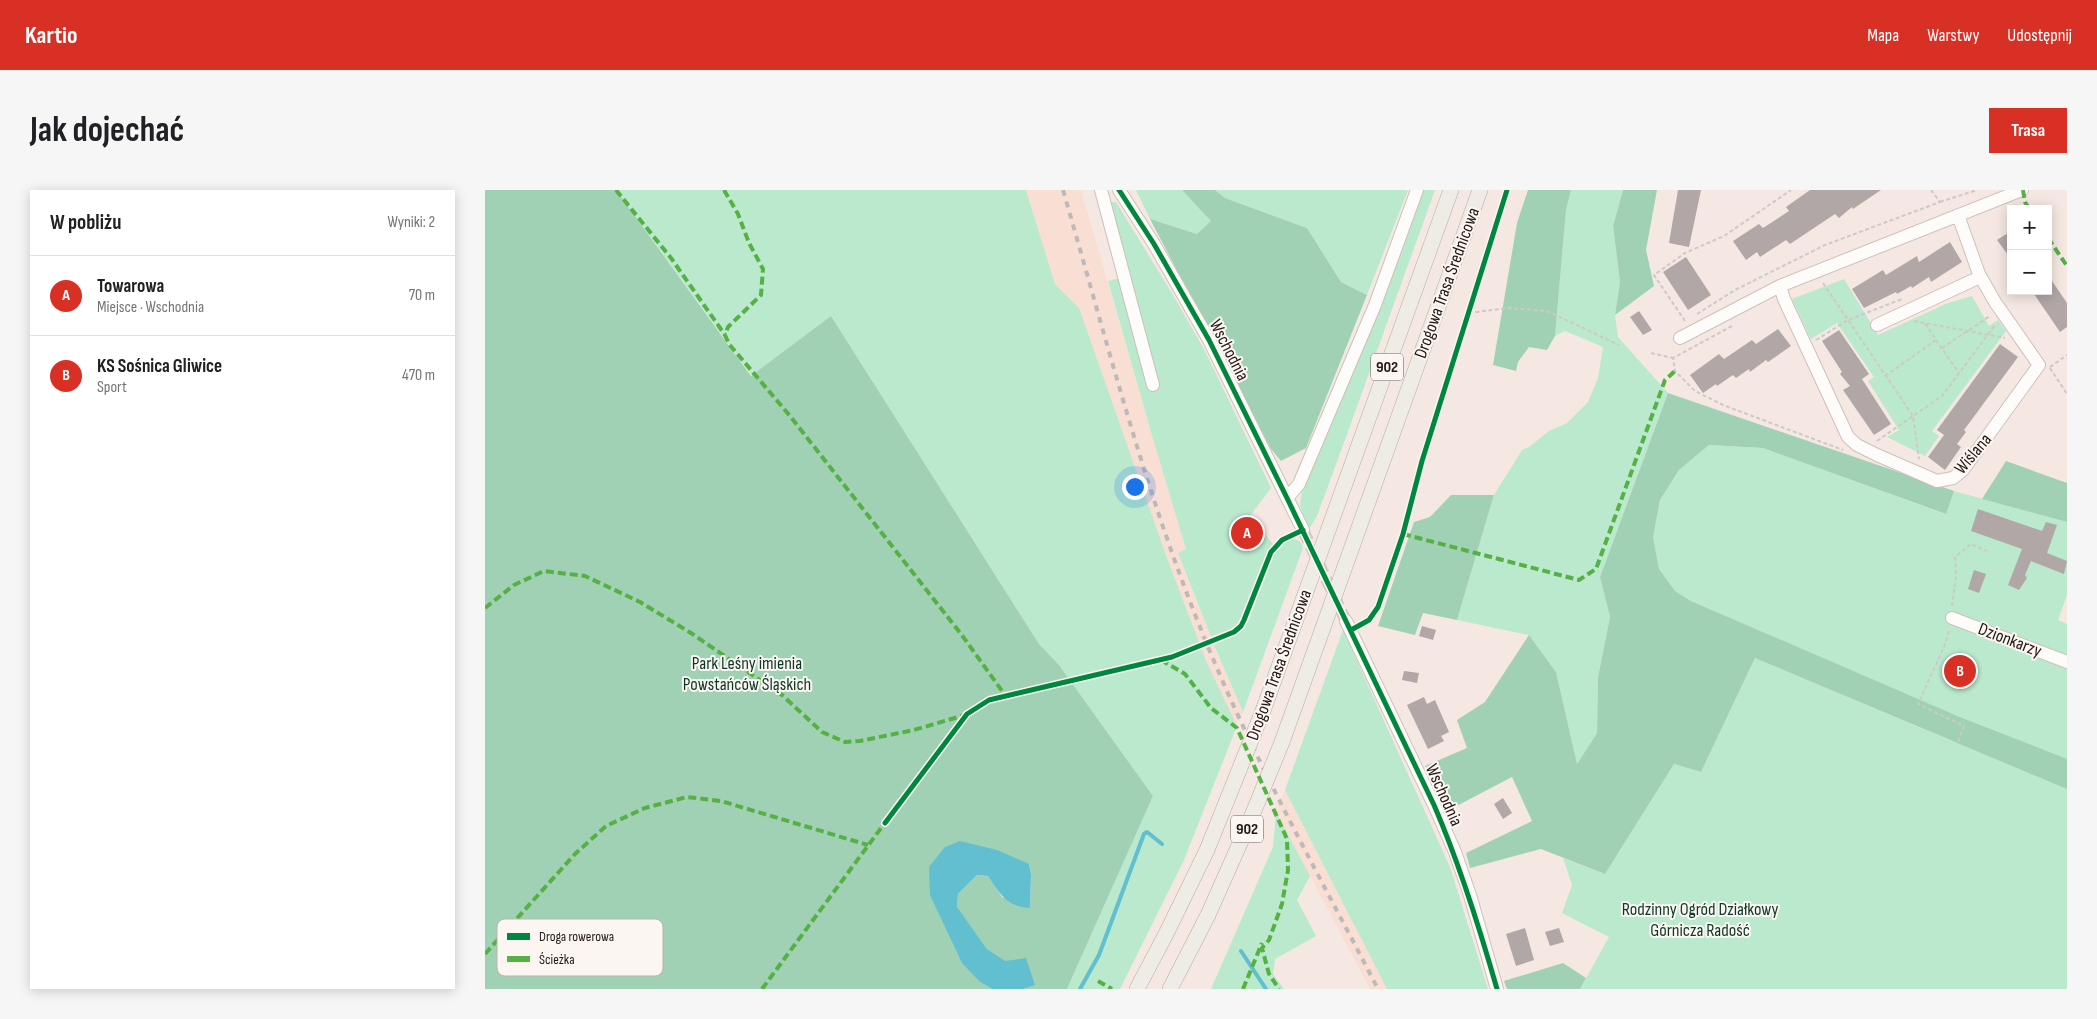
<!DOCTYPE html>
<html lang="pl">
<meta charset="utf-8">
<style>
:root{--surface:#fff;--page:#f6f6f6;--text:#202124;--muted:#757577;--line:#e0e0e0;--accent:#d93025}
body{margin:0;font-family:"Sofia Sans Condensed",sans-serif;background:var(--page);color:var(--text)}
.controls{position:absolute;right:15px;top:15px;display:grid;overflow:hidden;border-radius:0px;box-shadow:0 2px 12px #0003}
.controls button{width:45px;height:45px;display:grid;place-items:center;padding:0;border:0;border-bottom:1px solid var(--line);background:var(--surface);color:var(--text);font:25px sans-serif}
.you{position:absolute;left:649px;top:296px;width:18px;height:18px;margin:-12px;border:4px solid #fff;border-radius:50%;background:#1a73e8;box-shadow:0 0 0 8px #1a73e833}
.badge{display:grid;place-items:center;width:32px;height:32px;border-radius:50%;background:var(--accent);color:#fff;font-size:16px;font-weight:700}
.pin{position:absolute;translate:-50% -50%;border:2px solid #fff;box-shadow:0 1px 5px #0006}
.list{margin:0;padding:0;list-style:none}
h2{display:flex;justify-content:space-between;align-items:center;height:65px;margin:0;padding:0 20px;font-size:21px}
h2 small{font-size:16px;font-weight:400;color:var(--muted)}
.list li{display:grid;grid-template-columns:32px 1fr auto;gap:15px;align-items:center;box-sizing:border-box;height:80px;padding:0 20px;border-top:1px solid var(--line)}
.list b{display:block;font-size:19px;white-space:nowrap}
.list p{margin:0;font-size:16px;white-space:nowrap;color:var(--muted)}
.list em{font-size:16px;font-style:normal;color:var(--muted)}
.map{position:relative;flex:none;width:1582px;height:799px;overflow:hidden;border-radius:0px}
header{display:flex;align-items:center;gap:30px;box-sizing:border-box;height:70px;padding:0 25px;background:var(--accent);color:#fff}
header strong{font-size:24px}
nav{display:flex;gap:28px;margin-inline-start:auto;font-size:18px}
.intro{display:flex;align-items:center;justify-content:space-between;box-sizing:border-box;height:120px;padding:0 30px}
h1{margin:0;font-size:35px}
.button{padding:12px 22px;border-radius:0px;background:var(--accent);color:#fff;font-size:18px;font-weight:700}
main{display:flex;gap:30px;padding:0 30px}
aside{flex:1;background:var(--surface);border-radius:0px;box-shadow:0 2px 12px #0003}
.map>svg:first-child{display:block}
</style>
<header>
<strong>Kartio</strong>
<nav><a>Mapa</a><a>Warstwy</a><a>Udostępnij</a></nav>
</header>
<div class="intro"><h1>Jak dojechać</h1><a class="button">Trasa</a></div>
<main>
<aside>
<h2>W pobliżu<small>Wyniki: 2</small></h2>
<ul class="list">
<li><span class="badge">A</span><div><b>Towarowa</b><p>Miejsce · Wschodnia</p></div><em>70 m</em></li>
<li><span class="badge">B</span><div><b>KS Sośnica Gliwice</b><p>Sport</p></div><em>470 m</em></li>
</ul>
</aside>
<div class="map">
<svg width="1582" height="799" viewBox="0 0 1582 799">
<rect width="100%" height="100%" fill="#f5e8e2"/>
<path fill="#f9ded3" d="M541,0H596L668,249L702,359L693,364L732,463L758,522L752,536L722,473L682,368L594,118L570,94Z
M800,600L902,799H885L791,622Z"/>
<path fill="#bae9cd" d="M131,0H541L570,94L594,118L682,368L722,473L752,536L699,670L635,799H582L668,606L574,475L554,454L346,126L267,186Z
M651,0H697L727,31L712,44L665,29Z
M730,0H923L882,105L856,92L822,38L740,8Z
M934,0H950L861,247L832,326L824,339L815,316L817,299Z
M1086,0H1138L1128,36L1135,92L1130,125L1133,147L1183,203L1115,387L1125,427L1113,487L1112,543L1092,574L1071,482L1044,445L972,430L1009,305L1037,260L1044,257L1064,241L1082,233L1103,212L1113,188L1118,157L1080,141L1070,146L1081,20Z
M623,12H631L688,105L720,161L786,298L765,326L788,354C778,372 759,433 745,442C740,445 732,446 726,447L693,363L701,359L668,249L623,91L646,85Z
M1359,89L1393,145L1463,113L1487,106L1504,136L1513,130L1521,141L1447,241L1454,246L1440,266L1402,247L1414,240L1383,191L1389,187L1352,133L1326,149L1307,109Z
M1224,255L1278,258L1460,324L1469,301L1582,332V405L1573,430L1582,434V587L1578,597L1582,599V799H1095L1124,747L1077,723L1087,695L1078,668L1120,684L1189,574L1216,582L1270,468L1467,551L1477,529L1206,411L1190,401L1174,379L1168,347L1175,310L1194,280Z
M809,349L816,352L818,358L758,522L729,455L755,443L764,430L791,359L799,352Z
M858,440L965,677L1003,799H902L800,600Z
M791,622L825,686L812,710L831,746L790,769L788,784L799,799H726L788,657Z"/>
<path fill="#a0d1b5" d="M0,0H131L266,186L346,126L554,454L574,475L668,606L582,799H538L550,794L502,759L472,718L473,704L492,685L503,686L517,707L545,718L546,684L544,674L444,677L495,792L507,799H0Z
M697,0H730L740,8L822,38L856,92L882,105L821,258L796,271L786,259L665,29L712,44L726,31Z
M1043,0H1086L1081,20L1070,146L1062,160L1044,157L1033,172L1031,181L1008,175L1032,33Z
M1138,0H1172L1161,60L1169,96L1130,125L1135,92L1128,36Z
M1183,203L1469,301L1461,324L1278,258L1224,255L1194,280L1175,310L1168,347L1174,379L1190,401L1206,411L1477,528L1582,569V599L1270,468L1216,582L1189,574L1120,684L1056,659L985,678L981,663L1047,631L1027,587L962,621L940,576L982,558L972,530L1000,512L1044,445L1071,482L1092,574L1112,543L1113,487L1125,427L1115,387Z
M1521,271L1582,293V332L1497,309Z
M966,305H1009L972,430L938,423L930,445L893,436L929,332L945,327Z
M1078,773L1101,788L1095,799H1022L1019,791Z"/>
<path fill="#61bfcf" d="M475,651L512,660L544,674L546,684L545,718C522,717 515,704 503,686L492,685L473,704L472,717L502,759L520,771L541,768L550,795L538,799H507L495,792L477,773L445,705L444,677L460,657Z"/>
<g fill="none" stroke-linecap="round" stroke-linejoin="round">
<path stroke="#61bfcf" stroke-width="4" d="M756,761L781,799
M595,799L614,765L659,644L662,642L677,654"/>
</g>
<path fill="#b2a7a7" d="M1193,0H1216L1204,57L1184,53Z
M1325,0H1396L1368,19L1367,17L1354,28L1350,24L1305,54L1301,50L1275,67L1272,62L1261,70L1248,51L1274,34L1278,38L1304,21L1301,17Z
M1526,41V69L1512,50Z
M1465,52L1477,72L1446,92L1444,87L1427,98L1426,96L1412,104L1411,102L1379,118L1367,99L1398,80L1401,85L1432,66L1434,72Z
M1201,67L1226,105L1203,120L1178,82Z
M1563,85L1582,113V137L1575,142L1547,101H1563Z
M1154,121L1167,140L1158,145L1145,127Z
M1293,139L1306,156L1283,172L1281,170L1265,182L1264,179L1251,188L1248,185L1232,196L1231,194L1218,203L1205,185L1234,164L1239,169L1267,150L1271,154Z
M1354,140L1384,184L1377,189L1406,234L1389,245L1358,200L1365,196L1355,184L1357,182L1337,151Z
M1515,154L1533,167L1479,240L1481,242L1472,254L1476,257L1460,280L1443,267L1459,245L1452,240Z
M1493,319L1557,341L1561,332L1572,335L1562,363L1582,371L1579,384L1546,371L1540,385L1542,388L1534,400L1523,395L1537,359L1486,341Z
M1489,380L1501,384L1494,403L1483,399Z
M937,436L951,440L948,450L934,446Z
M919,481L934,483L932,493L917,490Z
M939,507L942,514L950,510L964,542L956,546L959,551L943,559L922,515Z
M1018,608L1027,623L1018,629L1009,614Z
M1040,738L1049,770L1031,776L1021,744Z
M1074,738L1079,752L1065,756L1060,742Z"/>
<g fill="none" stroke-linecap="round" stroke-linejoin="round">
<path stroke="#d5c9c3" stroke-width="12" stroke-dasharray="12 6" stroke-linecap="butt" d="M818,340L861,431"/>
<defs>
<path id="minor" d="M616,0L668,195
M634,0L669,54L724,150L818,340
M1295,96L1299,109L1363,247L1372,255L1392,265L1452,291L1468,288L1478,280L1554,175L1510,112L1494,84L1473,25
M1392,135L1495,87
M1195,148L1295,96L1537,0
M802,308L814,294L890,115L932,0
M1467,428L1582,472
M861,431L949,615L970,662L985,705L1012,799"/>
<path id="major" d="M779,518L966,0
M797,552L995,0
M652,799L681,744L722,660
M685,799L723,725"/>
</defs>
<use href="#minor" stroke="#ccc0bb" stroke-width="14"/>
<use href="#major" stroke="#b6ad9f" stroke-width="16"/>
<path stroke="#cec9c7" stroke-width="2" stroke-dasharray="4 2.5" stroke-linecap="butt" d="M1455,12L1492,0
M1338,93L1428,226L1434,269
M984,123L1023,118L1062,121L1134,155
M1212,124L1250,100L1340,55L1455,12L1446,0
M1200,131L1169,85L1200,63L1239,46L1306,0
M1429,131L1520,148
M1247,136L1188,168L1190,181L1210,201L1238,215L1358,260
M1331,150L1363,130L1417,109
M1451,150L1474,183
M1457,158L1505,126
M1166,163L1188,168
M1565,177L1582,165
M1565,178L1582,204
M1400,186L1451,150L1440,133
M1392,251L1457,206L1510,135
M1467,416L1471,386L1470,367L1486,354L1502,361
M1464,441L1459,457L1433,514L1479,536L1473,552"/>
<use href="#minor" stroke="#fefcfb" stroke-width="12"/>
<use href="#major" stroke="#efebe5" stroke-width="15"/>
<path stroke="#bdb9b8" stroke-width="4" stroke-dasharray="6 6" stroke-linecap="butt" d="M578,0C621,148 659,299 717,442C766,565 832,681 893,799"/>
<defs>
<path id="major-bridge" d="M722,660L779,518
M723,725L764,633L797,552"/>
</defs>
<use href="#major-bridge" stroke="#b6ad9f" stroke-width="16" stroke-linecap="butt"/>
<use href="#major-bridge" stroke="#efebe5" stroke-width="15"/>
<path stroke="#55b144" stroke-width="4" stroke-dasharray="8 4" stroke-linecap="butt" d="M131,0L186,68L240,145
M239,0L253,24L264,53L278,79L276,105L243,137L240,145L244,154L305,226L476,444L520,505
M1538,0L1540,12L1544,19
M1563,48L1582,76
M918,344L1094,390L1111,379L1180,190L1190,181
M0,418L29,395L59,381L100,386L155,412L206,443L297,505L337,542L360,552L375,551L429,540L480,525
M676,470L700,484L726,518L752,538L802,649L803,680L797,714L784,750L777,758L784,784L794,799
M0,764L90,664L121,636L160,618L202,607L236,611L383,655
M613,791L627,799
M277,799L402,630
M758,799L777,753"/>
<defs>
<path id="cycleway" d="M634,0L669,54L724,150L802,308L949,615C975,675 994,736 1012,799
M866,440L884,430L893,417L918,344L937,271L1022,0
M400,633L482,524L504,510L687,467L749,442L756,436L759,430L786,362L797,350L818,340"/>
</defs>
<use href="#cycleway" stroke="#fcf6f3" stroke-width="8"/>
<use href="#cycleway" stroke="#00873e" stroke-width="5"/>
</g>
<g text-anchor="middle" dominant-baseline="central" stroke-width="4" stroke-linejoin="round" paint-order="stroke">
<g fill="#fcf6f3" stroke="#635a56" stroke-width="1">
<rect x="886" y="163.5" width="32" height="27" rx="4"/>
<rect x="746" y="625.5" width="32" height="27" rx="4"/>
</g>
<g font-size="16" font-weight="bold" fill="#221713">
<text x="902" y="177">902</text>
<text x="762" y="639">902</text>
</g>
<g font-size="18" fill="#221713" stroke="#fcf6f3">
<text transform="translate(962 93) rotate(-70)">Drogowa Trasa Średnicowa</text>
<text transform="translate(744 160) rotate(63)">Wschodnia</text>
<text transform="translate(1488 264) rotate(-50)">Wiślana</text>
<text transform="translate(1525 450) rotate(21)">Dzionkarzy</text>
<text transform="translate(794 475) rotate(-70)">Drogowa Trasa Średnicowa</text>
<text transform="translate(959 605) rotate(66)">Wschodnia</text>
</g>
<g font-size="18" fill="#0b3826" stroke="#fcf6f3">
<text x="262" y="473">Park Leśny imienia<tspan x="262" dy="21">Powstańców Śląskich</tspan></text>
<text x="1215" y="719">Rodzinny Ogród Działkowy<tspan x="1215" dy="21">Górnicza Radość</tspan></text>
</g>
</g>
<rect x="12" y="729" width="166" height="57" rx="8" fill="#fcf6f3" stroke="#bbb3b0" stroke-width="1"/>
<rect x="22" y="743" width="23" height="7" fill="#00873e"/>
<rect x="22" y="766" width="23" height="6" fill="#55b144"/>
<g font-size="14" fill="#221713">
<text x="54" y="751">Droga rowerowa</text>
<text x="54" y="774">Ścieżka</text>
</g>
</svg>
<div class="controls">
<button>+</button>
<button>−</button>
</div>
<div class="you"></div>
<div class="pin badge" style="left:762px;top:343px">A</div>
<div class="pin badge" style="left:1475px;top:481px">B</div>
</div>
</main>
